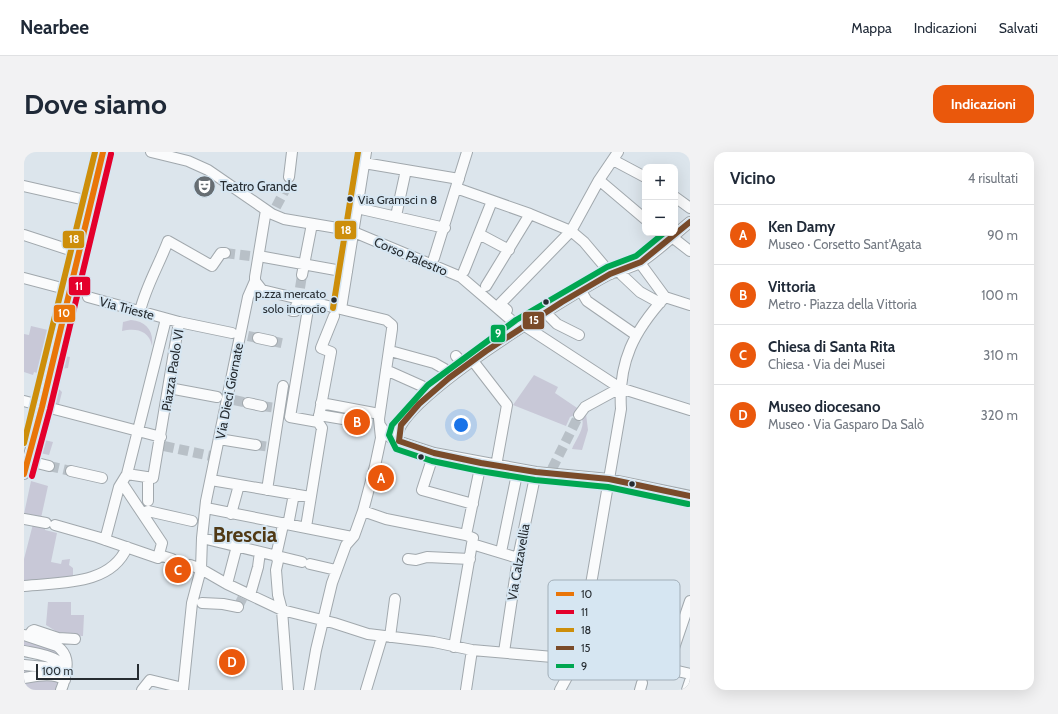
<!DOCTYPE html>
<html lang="it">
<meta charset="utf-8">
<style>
:root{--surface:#fff;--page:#f2f2f3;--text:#1f2937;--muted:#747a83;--line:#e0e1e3;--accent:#ea580c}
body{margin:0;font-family:Cabin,sans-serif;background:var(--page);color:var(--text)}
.controls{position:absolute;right:12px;top:12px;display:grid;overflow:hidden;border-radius:8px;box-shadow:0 4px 16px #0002}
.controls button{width:36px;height:36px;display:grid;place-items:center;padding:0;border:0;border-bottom:1px solid var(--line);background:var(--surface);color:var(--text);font:20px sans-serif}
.scale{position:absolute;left:12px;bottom:10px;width:103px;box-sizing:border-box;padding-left:4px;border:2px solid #262c31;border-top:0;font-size:11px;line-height:14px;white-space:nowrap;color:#262c31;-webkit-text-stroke:3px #d6e6f2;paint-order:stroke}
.you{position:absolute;left:437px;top:273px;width:14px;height:14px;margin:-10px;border:3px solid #fff;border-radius:50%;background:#1a73e8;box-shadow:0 0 0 6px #1a73e833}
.badge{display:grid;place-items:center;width:26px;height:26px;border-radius:50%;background:var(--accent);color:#fff;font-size:13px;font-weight:700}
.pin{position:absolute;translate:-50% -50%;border:2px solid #fff;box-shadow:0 1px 4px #0006}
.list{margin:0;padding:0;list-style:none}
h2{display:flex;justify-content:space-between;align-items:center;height:52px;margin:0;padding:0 16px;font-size:17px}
h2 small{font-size:13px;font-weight:400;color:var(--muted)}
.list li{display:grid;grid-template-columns:26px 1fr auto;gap:12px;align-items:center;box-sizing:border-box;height:60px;padding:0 16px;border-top:1px solid var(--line)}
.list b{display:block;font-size:15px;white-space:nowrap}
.list p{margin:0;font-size:13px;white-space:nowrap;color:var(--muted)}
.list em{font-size:13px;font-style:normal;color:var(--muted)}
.map{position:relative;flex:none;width:666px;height:538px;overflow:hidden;border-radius:12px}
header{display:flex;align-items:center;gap:24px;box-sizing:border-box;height:56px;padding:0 20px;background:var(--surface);border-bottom:1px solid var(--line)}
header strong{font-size:19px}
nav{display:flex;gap:22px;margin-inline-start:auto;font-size:14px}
.intro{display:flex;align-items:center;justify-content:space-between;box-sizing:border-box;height:96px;padding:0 24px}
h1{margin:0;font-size:28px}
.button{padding:10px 18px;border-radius:12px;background:var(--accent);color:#fff;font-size:14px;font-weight:700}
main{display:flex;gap:24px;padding:0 24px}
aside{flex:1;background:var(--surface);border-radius:12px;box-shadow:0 4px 16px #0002}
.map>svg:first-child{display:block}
</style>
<header>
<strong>Nearbee</strong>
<nav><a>Mappa</a><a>Indicazioni</a><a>Salvati</a></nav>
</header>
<div class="intro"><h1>Dove siamo</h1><a class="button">Indicazioni</a></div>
<main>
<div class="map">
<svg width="666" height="538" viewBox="0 0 666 538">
<rect width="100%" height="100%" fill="#dce5ec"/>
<path fill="#c8c8d7" d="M107,168C122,169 130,179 128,194C125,177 110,176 98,179L99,170Z
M7,174L24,178L13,221L10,220L9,223L0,220V182L5,183Z
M35,203L46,205L44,216L36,217L31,223Z
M510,223L534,235L531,241L562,262L564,278L558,298L548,297C551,288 567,269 553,262L546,265L542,274L489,253Z
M30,228L31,233L38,240L35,252L25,250Z
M20,288L29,290L25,303L16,301Z
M7,329L24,334L17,366L0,362Z
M9,372L21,374V378L33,381L27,410L37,412L38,408L46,407L45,413L49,416V426L0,432V407Z
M24,450H47V463H60L59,484L38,483L22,473Z
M0,485L32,496L40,506L0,496Z
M0,517L20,518L35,525L32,538H0Z"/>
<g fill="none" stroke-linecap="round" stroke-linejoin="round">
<path stroke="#b8c0c7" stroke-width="10" stroke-dasharray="10 5" stroke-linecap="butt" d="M252,55L260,40L265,25
M201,101L226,104
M276,136L278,123
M49,139L64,145
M224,184L234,186
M248,189L262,192
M210,248L224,251
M238,254L252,256
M232,293L246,295
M140,294L187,304
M25,314L47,319
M528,317L555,263
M148,407L166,413
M214,455L220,443
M646,510L650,496
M618,531L621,516"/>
<defs>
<path id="minor" d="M127,0L164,9L184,18L248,62L260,67L325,78L437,125L493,173
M589,8L621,25
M340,11L435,27
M265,25L268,0
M575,28L621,67
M0,34L70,50
M432,36L506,62L547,79L560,90L587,122
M651,45L666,56
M333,56L421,76
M242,58L231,125V129L238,138L362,168L368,173V177L355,267L357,286L351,314L339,359L330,384L322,393L308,431L292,498L285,538
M372,64L382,18
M637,81L645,88
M455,82L485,98
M0,83L55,101
M648,85L666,99
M240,105L323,120
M410,106L443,0
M619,115L641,145
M440,119L468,49
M278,123L288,72
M598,123L616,140L636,151
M0,126L49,139
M462,134L506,62
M557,139L563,149L612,183
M64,145L155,170L208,181
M317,157L342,0
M483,158L476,152L547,79L575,28L594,0
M116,159C122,134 135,113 144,89L188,114L197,101H201
M268,159H271L272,154
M521,160L533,172L555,183
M504,176L596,236L666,258
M234,186L248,189
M370,200L410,211L426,220
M432,204L441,214
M449,209L483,253L472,314
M362,218L409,239
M145,236L193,245
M0,249L137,285
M224,251L238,254
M297,251L350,261
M295,263L319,267
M555,263L561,255L596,236
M294,270L307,200L297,196L310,164
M356,273L362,282L370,288L410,301L512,320L585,327L666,344
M195,287L232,293
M375,289C355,257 557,137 586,122C595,118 608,116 617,110C634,99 650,83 666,70
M410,301L398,338L449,352
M13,311L25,314
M47,319L78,326
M0,322L18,255L79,0
M103,322L129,326L155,170
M124,326V349
M187,328L286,345
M243,338L259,234
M182,356L328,385
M339,359L362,367L442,383
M118,361L124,359L168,369
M207,362L215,333
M0,367L22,371
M31,373L73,385L134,406L138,391L98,331
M282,375L298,276L294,270L266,265L284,157
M178,386L278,410
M81,388L95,335L103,322L142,167
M448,392L494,406
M477,400L494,317
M135,403L148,407
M384,407L392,408L403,405L446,407
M286,412L312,418
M166,413L177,417L203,432L258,458L310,471L344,482L410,490L448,498L552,507
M203,432L213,394
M0,434C35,430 87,434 103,395
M226,443L234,415L236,400
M178,451L199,452L214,455
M0,483L33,494C44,502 44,512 41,525
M4,484L8,479L10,478L34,486L51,487
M366,485L371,447
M430,495L449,386L442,383L457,311
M650,496L666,449
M0,499C24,504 51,506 37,538
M480,500L494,406L512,320
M556,502L559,479L597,257C594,210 610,179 641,145L666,153
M556,502L615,510L666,522
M615,510L620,482
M0,513L31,516L41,521
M0,526C12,524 30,520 41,528
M118,538L126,528L159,536
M159,538L168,451L177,417L178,386L182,349L224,145L231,129
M264,538L258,458L254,443L252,418L254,409L252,404L259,373L265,368L270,342
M342,538L358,485
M442,538L448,498
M536,538L555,503
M616,538L618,531
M663,538L666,529"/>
</defs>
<use href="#minor" stroke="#a1a8ad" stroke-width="12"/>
<use href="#minor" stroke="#fafbfc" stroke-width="10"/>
<defs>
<path id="bus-1" d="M0,322L18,255L79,0"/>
<path id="bus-2" d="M8,324L26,257L87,2"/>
<path id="bus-3" d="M309,156L334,0
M0,291L71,0"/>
<path id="bus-4" d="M375,289L377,273L395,252L425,226L462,199L538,150L586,122L617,110L666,70
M375,289L410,301L457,311L512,320L585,327L666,344"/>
<path id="bus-5" d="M640,81L612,104L583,115L492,168L404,233L368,273L365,283L372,297L408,309L456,319L511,328L584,335L664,352"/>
</defs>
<use href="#bus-1" stroke="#d6e6f2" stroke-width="9"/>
<use href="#bus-2" stroke="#d6e6f2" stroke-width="9"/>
<use href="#bus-3" stroke="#d6e6f2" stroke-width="9"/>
<use href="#bus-4" stroke="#d6e6f2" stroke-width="9"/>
<use href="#bus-5" stroke="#d6e6f2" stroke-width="9"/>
<use href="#bus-1" stroke="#e97508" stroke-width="6"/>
<use href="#bus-2" stroke="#e4002b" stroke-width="6"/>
<use href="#bus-3" stroke="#cd8e0a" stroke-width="6"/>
<use href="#bus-4" stroke="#7a4b2a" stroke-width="6"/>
<use href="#bus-5" stroke="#00a651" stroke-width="6"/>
</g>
<defs>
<symbol id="theatre-disc" viewBox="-11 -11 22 22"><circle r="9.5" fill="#666d72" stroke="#d6e6f2"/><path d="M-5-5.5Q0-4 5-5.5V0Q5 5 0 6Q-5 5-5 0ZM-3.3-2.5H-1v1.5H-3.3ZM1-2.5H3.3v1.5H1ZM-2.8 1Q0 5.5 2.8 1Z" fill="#fff"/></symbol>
</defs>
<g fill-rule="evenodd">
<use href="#theatre-disc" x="168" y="22" width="25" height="25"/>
</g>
<g fill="#262c31" stroke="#d6e6f2" stroke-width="1.5">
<circle cx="326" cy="47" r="3.5"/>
<circle cx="310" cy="148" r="3.5"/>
<circle cx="522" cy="150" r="3.5"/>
<circle cx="397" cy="305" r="3.5"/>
<circle cx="608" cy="332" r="3.5"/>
</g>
<g text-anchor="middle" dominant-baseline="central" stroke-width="4" stroke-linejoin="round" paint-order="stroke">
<g font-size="12" fill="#262c31" stroke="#d6e6f2" text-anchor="start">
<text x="334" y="47">Via Gramsci n 8</text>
<text x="302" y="141" text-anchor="end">p.zza mercato<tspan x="302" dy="15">solo incrocio</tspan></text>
</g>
<g font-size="13" fill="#262c31" stroke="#d6e6f2" text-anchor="start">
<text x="196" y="34">Teatro Grande</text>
</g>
<g font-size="13" fill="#262c31" stroke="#d6e6f2">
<text transform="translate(387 104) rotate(23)">Corso Palestro</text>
<text transform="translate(103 156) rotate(15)">Via Trieste</text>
<text transform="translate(148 218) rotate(-81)">Piazza Paolo VI</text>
<text transform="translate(205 239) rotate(-79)">Via Dieci Giornate</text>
<text transform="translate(494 410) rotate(-80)">Via Calzavellia</text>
</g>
<g font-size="21" font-weight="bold" fill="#503915" stroke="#d6e6f2">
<text x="221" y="382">Brescia</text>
</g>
</g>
<rect x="524" y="428" width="132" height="100" rx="6" fill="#d6e6f2" stroke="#a1aeb8" stroke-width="1"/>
<rect x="532" y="440" width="18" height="4" fill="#e97508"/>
<rect x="532" y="458" width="18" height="4" fill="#e4002b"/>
<rect x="532" y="476" width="18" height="4" fill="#cd8e0a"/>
<rect x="532" y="494" width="18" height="4" fill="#7a4b2a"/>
<rect x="532" y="512" width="18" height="4" fill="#00a651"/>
<g font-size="11" fill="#262c31">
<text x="557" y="446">10</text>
<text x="557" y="464">11</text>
<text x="557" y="482">18</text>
<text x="557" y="500">15</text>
<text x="557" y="518">9</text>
</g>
<g stroke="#d6e6f2" stroke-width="1.5">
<rect x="310" y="68" width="23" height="20" rx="4" fill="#cd8e0a"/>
<rect x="38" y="78" width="23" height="19" rx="4" fill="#cd8e0a"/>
<rect x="44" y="124" width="23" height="20" rx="4" fill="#e4002b"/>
<rect x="29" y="152" width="23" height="19" rx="4" fill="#e97508"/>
<rect x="498" y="159" width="23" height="19" rx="4" fill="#7a4b2a"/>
<rect x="466" y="172" width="16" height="19" rx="4" fill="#00a651"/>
</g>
<g font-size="11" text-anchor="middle" font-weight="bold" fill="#fff">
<text x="322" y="82">18</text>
<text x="50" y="91">18</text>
<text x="55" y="138">11</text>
<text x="40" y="165">10</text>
<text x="510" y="172">15</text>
<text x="474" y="185">9</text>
</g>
</svg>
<div class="controls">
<button>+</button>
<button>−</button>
</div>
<div class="scale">100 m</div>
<div class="you"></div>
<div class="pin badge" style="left:357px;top:326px">A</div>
<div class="pin badge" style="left:333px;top:270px">B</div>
<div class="pin badge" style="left:154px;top:418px">C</div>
<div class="pin badge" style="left:208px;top:510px">D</div>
</div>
<aside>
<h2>Vicino<small>4 risultati</small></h2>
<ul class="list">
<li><span class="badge">A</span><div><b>Ken Damy</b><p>Museo · Corsetto Sant'Agata</p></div><em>90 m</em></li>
<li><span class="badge">B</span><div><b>Vittoria</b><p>Metro · Piazza della Vittoria</p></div><em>100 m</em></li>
<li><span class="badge">C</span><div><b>Chiesa di Santa Rita</b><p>Chiesa · Via dei Musei</p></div><em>310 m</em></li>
<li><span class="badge">D</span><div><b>Museo diocesano</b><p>Museo · Via Gasparo Da Salò</p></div><em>320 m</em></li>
</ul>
</aside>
</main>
